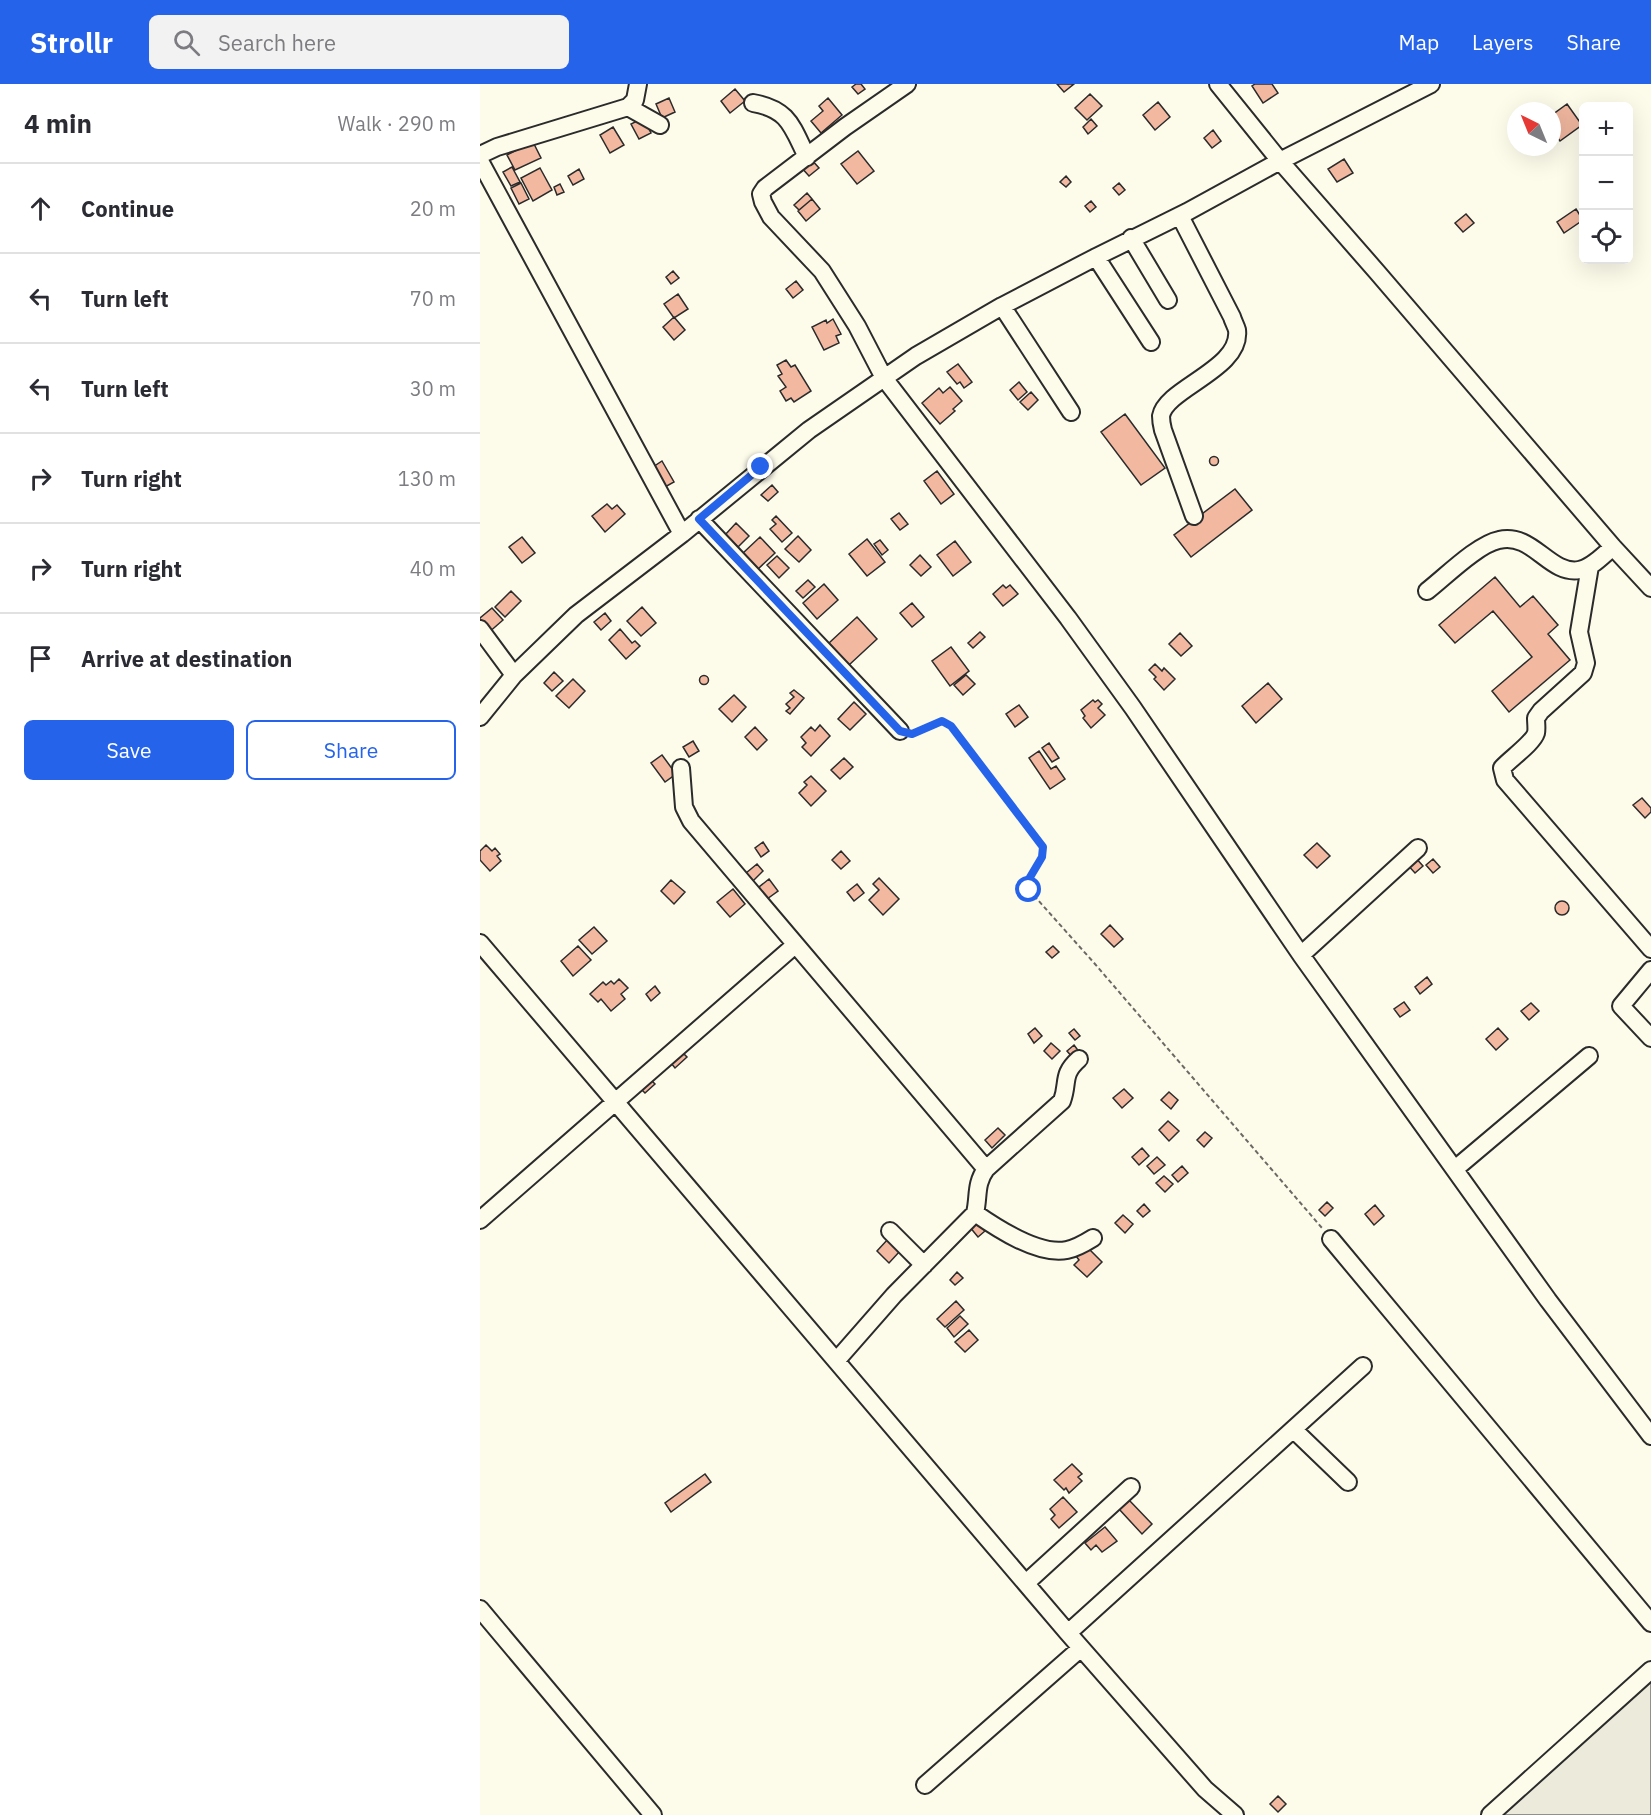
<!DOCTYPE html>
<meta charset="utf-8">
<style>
:root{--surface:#fff;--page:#f2f2f3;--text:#2b2b33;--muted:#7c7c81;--line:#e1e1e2;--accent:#2563eb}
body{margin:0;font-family:"IBM Plex Sans",sans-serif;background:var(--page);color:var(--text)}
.controls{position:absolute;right:18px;top:18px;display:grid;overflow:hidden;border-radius:9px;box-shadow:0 6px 24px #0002}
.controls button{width:54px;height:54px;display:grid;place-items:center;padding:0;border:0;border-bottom:2px solid var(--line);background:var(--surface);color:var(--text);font:30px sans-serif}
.compass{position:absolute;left:1027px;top:18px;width:54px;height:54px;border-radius:50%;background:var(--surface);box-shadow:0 6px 24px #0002;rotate:317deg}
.stop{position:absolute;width:18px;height:18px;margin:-14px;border:4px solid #2563eb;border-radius:50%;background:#fff}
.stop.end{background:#2563eb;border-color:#fff;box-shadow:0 2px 6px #0008}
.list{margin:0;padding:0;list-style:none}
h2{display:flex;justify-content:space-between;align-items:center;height:78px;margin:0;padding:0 24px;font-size:26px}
h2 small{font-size:20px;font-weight:400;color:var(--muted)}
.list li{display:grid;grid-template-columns:39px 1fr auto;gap:18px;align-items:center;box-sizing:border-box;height:90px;padding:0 24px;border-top:2px solid var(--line)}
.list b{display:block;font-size:22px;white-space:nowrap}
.list em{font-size:20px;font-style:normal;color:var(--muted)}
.actions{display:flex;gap:12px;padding:18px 24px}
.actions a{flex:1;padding:14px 0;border:2px solid var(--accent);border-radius:9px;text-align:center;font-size:21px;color:var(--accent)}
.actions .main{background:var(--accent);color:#fff}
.icon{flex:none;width:33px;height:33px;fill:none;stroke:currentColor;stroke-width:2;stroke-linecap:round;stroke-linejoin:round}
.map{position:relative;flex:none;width:1171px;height:1731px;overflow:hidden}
header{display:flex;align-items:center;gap:36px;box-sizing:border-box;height:84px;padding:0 30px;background:var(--accent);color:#fff}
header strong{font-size:28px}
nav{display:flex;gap:33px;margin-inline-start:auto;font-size:21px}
.search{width:420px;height:54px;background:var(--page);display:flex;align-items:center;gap:15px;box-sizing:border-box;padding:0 21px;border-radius:9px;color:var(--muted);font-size:22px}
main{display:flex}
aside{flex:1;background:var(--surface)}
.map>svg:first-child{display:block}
</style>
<header>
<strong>Strollr</strong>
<div class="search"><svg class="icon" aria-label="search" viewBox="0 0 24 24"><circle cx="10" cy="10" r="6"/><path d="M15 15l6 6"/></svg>Search here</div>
<nav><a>Map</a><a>Layers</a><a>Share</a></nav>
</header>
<main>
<aside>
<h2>4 min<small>Walk · 290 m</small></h2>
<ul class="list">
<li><svg class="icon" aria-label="ahead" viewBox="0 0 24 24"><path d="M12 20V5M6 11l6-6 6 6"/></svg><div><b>Continue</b></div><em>20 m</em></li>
<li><svg class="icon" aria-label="left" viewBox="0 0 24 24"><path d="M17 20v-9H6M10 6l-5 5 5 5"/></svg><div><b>Turn left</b></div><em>70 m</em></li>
<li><svg class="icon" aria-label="left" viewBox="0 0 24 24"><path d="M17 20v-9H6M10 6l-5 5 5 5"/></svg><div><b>Turn left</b></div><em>30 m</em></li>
<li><svg class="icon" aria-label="right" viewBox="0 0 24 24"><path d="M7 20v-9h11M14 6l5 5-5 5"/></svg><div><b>Turn right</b></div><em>130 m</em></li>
<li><svg class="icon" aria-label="right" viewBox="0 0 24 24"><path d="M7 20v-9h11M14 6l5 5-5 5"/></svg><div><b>Turn right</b></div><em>40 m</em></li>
<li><svg class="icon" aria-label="arrive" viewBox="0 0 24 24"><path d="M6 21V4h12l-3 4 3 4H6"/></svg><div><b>Arrive at destination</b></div></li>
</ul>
<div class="actions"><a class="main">Save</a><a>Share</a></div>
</aside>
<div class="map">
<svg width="1171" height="1731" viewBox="0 0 1171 1731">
<rect width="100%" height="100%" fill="#fdfbea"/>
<path fill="#ecebdb" stroke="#74746e" stroke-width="1.5" d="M1171,1594V1731H1014Z"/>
<path fill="#f2b8a0" stroke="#2b2b2b" stroke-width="1.5" d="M376,0H381L385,5L378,10L372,3Z
M577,0H594L584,8Z
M775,0H792L798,9L783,19L772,2Z
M255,5L265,17L250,29L241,17Z
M610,10L622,22L607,36L595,24Z
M189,14L195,28L182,34L176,20Z
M348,14L362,31L341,49L331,37L343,27L339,22Z
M678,18L690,33L675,46L663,31Z
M1087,20L1102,41L1080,57L1072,46V31Z
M163,34L171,49L159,55L151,40Z
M611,35L617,42L608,50L603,43Z
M133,43L144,61L130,69L120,51Z
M733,46L741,57L732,64L724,54Z
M53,58L61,74L35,86L27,71Z
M378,67L394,87L377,100L361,80Z
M331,75L339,84L329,92L321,83Z
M864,75L873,89L857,98L848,85Z
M32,83L40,98L31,102L23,88Z
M60,84L72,106L53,117L41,94Z
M99,85L104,95L93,101L88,92Z
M586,92L591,98L586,103L580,98Z
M41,99L49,115L39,120L31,104Z
M639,99L645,106L639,111L633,104Z
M80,100L84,108L77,111L74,103Z
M327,109L332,115L319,126L314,121Z
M332,115L340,125L326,137L318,127Z
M611,117L616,123L610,128L605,122Z
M1096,125L1103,136L1084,149L1077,138Z
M986,130L994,139L983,148L975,139Z
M193,187L199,194L191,200L186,193Z
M316,197L323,206L313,214L306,205Z
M198,210L208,225L194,234L184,220Z
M194,233L205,246L194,256L183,243Z
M353,235L361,250L356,252L359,259L344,266L332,243L346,236L347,239Z
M306,276L311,283L315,281L331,307L314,318L311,314L306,317L300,307L306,303L298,292L302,290L297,281Z
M478,280L492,298L484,304L480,298L477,300L467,288Z
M539,298L547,308L538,316L530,306Z
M470,303L482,317L473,325L475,327L460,340L442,319L459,304L463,309Z
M551,308L558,316L548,326L540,318Z
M645,330L685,384L661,401L621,348Z
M729.5 377a4.5 4.5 0 1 1 9 0a4.5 4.5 0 1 1-9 0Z
M182,377L194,398L185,403L173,383Z
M457,387L474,410L461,420L444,397Z
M292,401L298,408L288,417L281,411Z
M755,405L772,426L711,473L694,451Z
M127,420L132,425L137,421L145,430L125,448L112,432Z
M419,429L428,440L420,446L411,435Z
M296,432L312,449L302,458L290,445L296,440L292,436Z
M256,439L269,452L258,463L245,451Z
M318,452L331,466L319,478L305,465Z
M42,453L55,469L42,479L29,463Z
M280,453L295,469L277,486L262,470Z
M387,455L405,478L387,492L369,470Z
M400,456L408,466L402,471L394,460Z
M475,457L491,478L473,492L457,471Z
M440,471L451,483L441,492L430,481Z
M297,472L309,484L299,494L287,481Z
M1015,493L1040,523L1053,512L1078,541L1068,550L1090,576L1029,628L1012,607L1052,573L1013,527L975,559L959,541Z
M328,496L335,503L323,514L316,507Z
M344,500L358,516L337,535L323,519Z
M523,501L526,504L530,501L538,510L523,522L513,510Z
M31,507L41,517L25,533L15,523Z
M432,519L444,533L432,543L420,529Z
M162,523L176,539L161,552L147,537Z
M12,524L23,536L7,550L0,542V534Z
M125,529L131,537L121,546L114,538Z
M377,533L397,555L369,581L349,559Z
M140,545L152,559L155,557L160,562L146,575L129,556Z
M500,548L505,553L493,564L488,559Z
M700,549L712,562L701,572L689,560Z
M471,563L489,587L470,602L452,577Z
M675,580L682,587L684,584L695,595L684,606L674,595L676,593L669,586Z
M74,588L83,597L72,607L64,599Z
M486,591L495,600L483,611L474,601Z
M219.5 596a4.5 4.5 0 1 1 9 0a4.5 4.5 0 1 1-9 0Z
M93,595L105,607L89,624L76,612Z
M788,599L802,615L776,639L762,622Z
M314,606L324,614L310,630L306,627L310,624L306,620L314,613L310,609Z
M254,611L266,623L252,638L239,625Z
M613,616L615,618L618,616L622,620L618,624L625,631L611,644L603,634L605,632L601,626Z
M374,618L386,630L370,646L358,635Z
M539,621L548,633L535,643L526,630Z
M340,641L350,652L331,672L322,663L326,659L321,653L331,643L335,647Z
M275,643L287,656L277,666L265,653Z
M213,657L219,667L209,673L203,663Z
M569,659L579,674L572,678L562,664Z
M559,667L571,685L576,682L585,695L570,705L549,674Z
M182,671L196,690L185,698L171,679Z
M364,674L373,683L360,695L351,686Z
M331,692L346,707L331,722L319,709L327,701L324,698Z
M1162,714L1171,724V728L1165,734L1153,721Z
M283,758L289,767L281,773L275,764Z
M837,759L850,772L837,784L824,771Z
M6,761L12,767L15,764L20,770L17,772L21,777L10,787L0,776V767Z
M361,767L370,777L361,785L352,776Z
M934,772L943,782L935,789L926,779Z
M953,775L960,783L953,789L946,781Z
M277,780L283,787L273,797L266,789Z
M399,794L419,815L403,831L389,816L399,806L393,800Z
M289,795L298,807L287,815L279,803Z
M191,796L205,808L194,820L181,807Z
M377,800L384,809L374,817L367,808Z
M253,805L265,820L250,833L237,818Z
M1075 824a7 7 0 1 1 14 0a7 7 0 1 1-14 0Z
M630,841L643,855L634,863L621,850Z
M114,843L127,857L112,870L99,856Z
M98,862L111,876L93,892L81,877Z
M573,862L579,868L572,874L566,868Z
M947,893L952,900L940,910L935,903Z
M139,895L148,904L141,910L145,915L131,927L121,915L118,918L110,910L123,898L126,901L131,897L134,900Z
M175,902L180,909L171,917L166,910Z
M924,918L930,926L920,933L914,925Z
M1051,919L1059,927L1049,936L1041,927Z
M555,944L562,952L554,959L548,950Z
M1018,944L1028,955L1016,966L1006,955Z
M594,945L600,952L595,956L589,949Z
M571,959L580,967L572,975L564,967Z
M594,961L600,969L593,974L587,967Z
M198,964L207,973L195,984L187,974Z
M165,990L175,1000L165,1009L155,999Z
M644,1005L653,1014L642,1024L633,1014Z
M689,1008L698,1016L691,1025L681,1016Z
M688,1037L699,1047L689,1057L679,1046Z
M518,1044L525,1051L512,1064L505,1056Z
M725,1048L732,1054L724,1063L717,1056Z
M662,1064L669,1072L659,1081L652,1073Z
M677,1073L685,1081L674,1090L667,1082Z
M702,1082L708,1089L698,1098L692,1091Z
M684,1092L693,1100L685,1108L676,1099Z
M847,1118L853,1124L845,1132L839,1126Z
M664,1120L670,1127L663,1133L657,1127Z
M895,1121L904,1132L894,1141L885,1130Z
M643,1131L653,1140L645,1149L635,1139Z
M496,1136L505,1147L498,1153L489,1142Z
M408,1155L420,1167L409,1179L397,1167Z
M606,1162L622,1178L607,1193L594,1181L599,1176L596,1172Z
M477,1188L483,1194L475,1201L470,1196Z
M476,1217L484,1226L465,1243L457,1235Z
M480,1232L488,1240L474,1253L467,1244Z
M489,1246L498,1256L485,1268L475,1258Z
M592,1380L602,1390L598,1393L602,1397L589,1409L586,1404L584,1406L574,1396Z
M225,1390L231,1398L191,1428L185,1419Z
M583,1413L597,1428L579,1444L571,1435L575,1431L570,1425Z
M649,1416L672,1440L662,1450L639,1425Z
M625,1443L637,1457L622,1468L616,1461L611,1466L605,1459Z
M798,1712L806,1720L798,1728L790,1720Z"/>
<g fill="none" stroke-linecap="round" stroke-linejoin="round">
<defs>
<path id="minor" d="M427,0L365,43L285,104L281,110L283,118L291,133L342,187L377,242L404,294L588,534L653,624L821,871L1068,1216L1171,1352
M738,0L800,77L897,188L1133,463L1171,504
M273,19C309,25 312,43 327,73
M148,23L180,41
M0,71L17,63L148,23L155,16L158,0
M0,77L202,450
M700,132L752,233C753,237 756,242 757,246C762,285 686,304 681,332C681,336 682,342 683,346L714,432
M651,154L688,216
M616,173L671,258
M522,222L591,328
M219,435L420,647
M1110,482L1099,548L1106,579L1103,589L1061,627L1056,634C1056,639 1057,645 1056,649C1053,659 1030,675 1022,684L1025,696L1171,865
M947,507C965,493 998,460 1019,456C1053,448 1069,491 1099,486C1112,484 1123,471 1133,463
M0,545L34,591
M0,633L34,591L96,531L202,450L329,346L436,272L522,222L616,173L707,128L800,77L951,0
M201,684L204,723L211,737L506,1085
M0,859L588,1549L725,1705L755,1731
M821,871L938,764
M1171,886L1141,922L1171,954
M975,1085L1109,972
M495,1129C518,1145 559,1172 587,1166C597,1164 605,1159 613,1154
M0,1136L315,861
M410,1147L444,1181
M851,1155L1171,1539
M357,1276L414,1211L495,1129C499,1113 495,1100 506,1085L582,1017C589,998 581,991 599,975
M814,1346L868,1398
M546,1499L651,1403
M0,1525L173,1731
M588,1549L883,1282
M445,1701L601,1564
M1010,1731L1171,1586"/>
</defs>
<use href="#minor" stroke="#2b2b2b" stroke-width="20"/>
<path stroke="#6a6964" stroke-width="2" stroke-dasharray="4.5 3" stroke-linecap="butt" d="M434,649L461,637L471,642L563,763L562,773L547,800L549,806L615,880L842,1144"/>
<use href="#minor" stroke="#fdfbea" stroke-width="16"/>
</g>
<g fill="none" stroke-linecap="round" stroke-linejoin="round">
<path stroke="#2563eb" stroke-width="8" d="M281,383L219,435L420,647L432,650L462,637L471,642L563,763L562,773L546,800L549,806"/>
</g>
</svg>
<div class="controls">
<button>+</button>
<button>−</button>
<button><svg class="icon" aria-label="locate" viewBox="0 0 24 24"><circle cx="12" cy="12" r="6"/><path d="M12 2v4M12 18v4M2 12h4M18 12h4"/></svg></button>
</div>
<svg class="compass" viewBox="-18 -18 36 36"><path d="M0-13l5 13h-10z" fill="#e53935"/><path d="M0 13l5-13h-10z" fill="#7c7c81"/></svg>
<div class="stop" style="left:549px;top:806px"></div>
<div class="stop end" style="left:281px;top:383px"></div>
</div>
</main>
